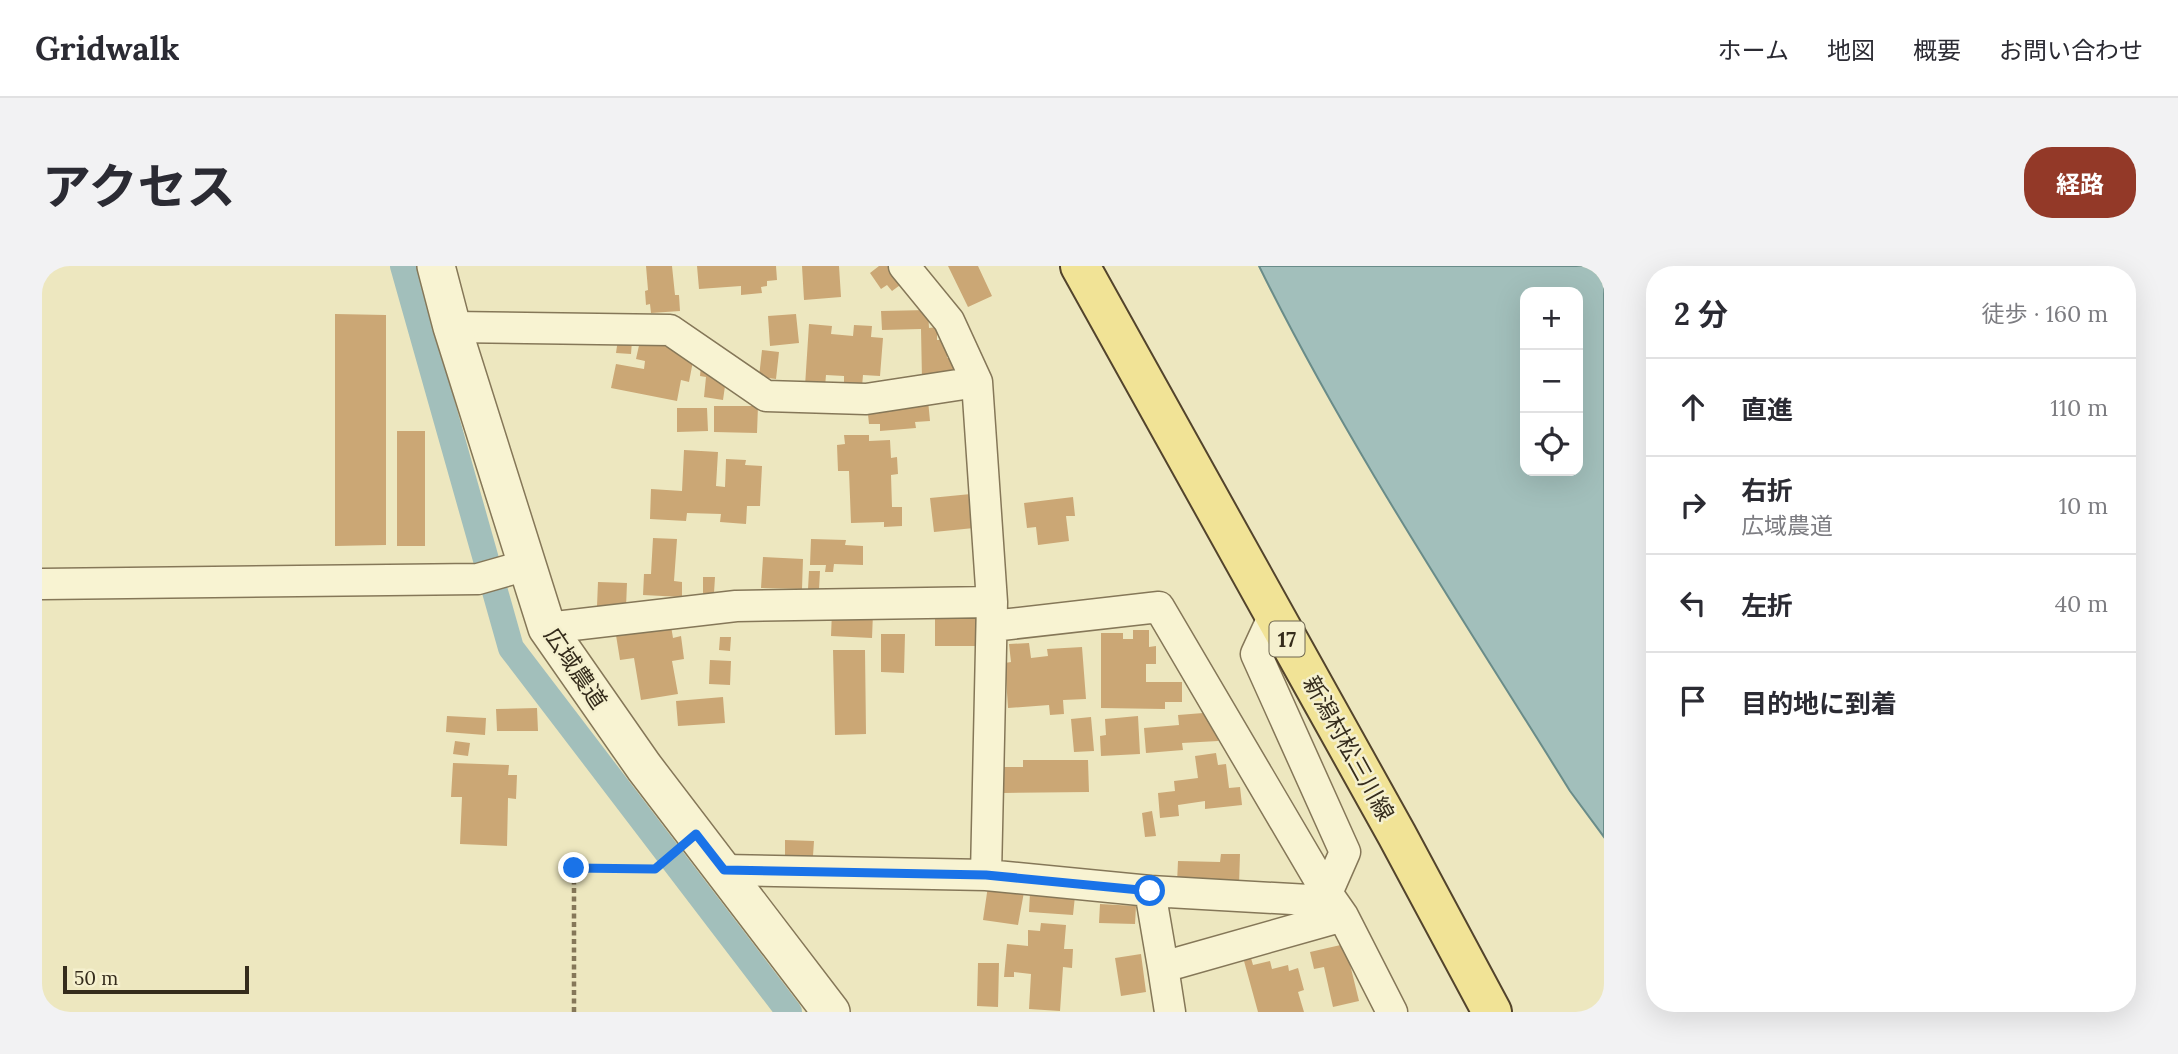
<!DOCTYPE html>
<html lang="ja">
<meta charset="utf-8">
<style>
:root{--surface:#fff;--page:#f2f2f3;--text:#2b2b33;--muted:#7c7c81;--line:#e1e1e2;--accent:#933928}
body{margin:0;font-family:Lora,"Noto Sans JP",serif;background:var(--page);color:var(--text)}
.controls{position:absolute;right:21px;top:21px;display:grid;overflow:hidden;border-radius:14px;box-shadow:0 7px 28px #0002}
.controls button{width:63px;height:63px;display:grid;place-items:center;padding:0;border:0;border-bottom:2px solid var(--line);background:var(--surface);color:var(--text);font:35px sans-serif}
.scale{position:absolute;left:21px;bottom:18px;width:186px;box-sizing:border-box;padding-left:7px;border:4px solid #352c1c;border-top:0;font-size:19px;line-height:24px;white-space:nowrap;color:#352c1c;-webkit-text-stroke:5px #f5f0ce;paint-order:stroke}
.stop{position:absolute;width:21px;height:21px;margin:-16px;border:5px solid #1a73e8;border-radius:50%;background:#fff}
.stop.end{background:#1a73e8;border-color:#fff;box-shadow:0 2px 7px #0008}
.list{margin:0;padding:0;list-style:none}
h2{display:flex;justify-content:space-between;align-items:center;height:91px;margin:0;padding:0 28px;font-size:30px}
h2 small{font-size:23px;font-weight:400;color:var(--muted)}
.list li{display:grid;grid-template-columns:46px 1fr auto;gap:21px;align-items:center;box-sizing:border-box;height:98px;padding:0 28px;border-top:2px solid var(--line)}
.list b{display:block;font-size:26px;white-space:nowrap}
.list p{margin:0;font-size:23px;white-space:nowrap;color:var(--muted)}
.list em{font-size:23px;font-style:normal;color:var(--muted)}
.icon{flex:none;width:38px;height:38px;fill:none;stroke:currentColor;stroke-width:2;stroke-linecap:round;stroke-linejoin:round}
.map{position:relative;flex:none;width:1562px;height:746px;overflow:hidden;border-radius:28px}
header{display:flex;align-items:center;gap:42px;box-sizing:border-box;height:98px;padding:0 35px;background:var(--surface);border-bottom:2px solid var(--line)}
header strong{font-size:33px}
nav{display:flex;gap:38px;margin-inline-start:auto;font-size:24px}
.intro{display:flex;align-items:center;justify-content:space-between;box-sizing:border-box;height:168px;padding:0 42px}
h1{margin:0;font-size:49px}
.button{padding:18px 32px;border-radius:28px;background:var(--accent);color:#fff;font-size:24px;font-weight:700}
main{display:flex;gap:42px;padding:0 42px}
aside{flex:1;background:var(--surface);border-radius:28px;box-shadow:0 7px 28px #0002}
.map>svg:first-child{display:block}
</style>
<header>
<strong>Gridwalk</strong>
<nav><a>ホーム</a><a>地図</a><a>概要</a><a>お問い合わせ</a></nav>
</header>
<div class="intro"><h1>アクセス</h1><a class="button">経路</a></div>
<main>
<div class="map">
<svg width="1562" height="746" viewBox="0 0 1562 746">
<rect width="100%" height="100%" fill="#ede7bf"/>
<path fill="#a2bfbb" stroke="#6a8c89" stroke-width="2" fill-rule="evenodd" d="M1217,0H1562V571L1528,525C1422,354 1306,181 1217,0ZM1536,26V205H1483V26Z"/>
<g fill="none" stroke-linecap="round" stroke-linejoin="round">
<path stroke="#a2bfbb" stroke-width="26" d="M361,0L469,382L747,746"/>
</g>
<path fill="#cba775" d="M604,0H630L633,29H637L638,45L609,47L608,38L604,39L603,25L606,24Z
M655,0H734L735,14L725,15V20L719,21L720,27L699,29V20L657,23Z
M760,0H797L799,31L762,34Z
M837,0H854L865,14L850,25L845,19L839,23L828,7Z
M906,0H936L950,30L926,41Z
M886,44L887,62L895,61V74H905V92H916V106L880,114L879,63L840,64L839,45Z
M293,48L344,49V279L293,280Z
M754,48L757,77L728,80L726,50Z
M767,58L790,60L789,68L811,70L812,59L830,60L829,71L841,72L838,110L821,109L820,121L802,119V110L784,109L783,121L763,120Z
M576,73L590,75L589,88L574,87Z
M598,75L642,84L652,90L647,116L639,114L635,135L569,122L574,98L602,103L603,95L594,93Z
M720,84L737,86L734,113L717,111Z
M659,99L672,101L671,112L684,113L681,134L662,131L664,111L658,110Z
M886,134L888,155L873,156L874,162L838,165V158H827L825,139Z
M672,140H716L715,167L672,166Z
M635,142H665L666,165L635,166Z
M355,165H383V280H355Z
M802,169H827V175L848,174L849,192L855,191L856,208L849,209L850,241H860V260L842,261V256L809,257L807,205H796L795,179L803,178Z
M642,184L676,186L674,220L683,221L684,193L704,194L703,199L720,200L718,240H705L704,258L678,256L679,248L645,247L644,255L608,253L609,223L640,225Z
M929,228L932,262L892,266L888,232Z
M1031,231L1033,250H1024L1027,275L996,279L994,261L985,262L982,237Z
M611,272L635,273L632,315L640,316V331L601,329L602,308H609Z
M769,273L804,274L803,279L821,280V299L792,298L791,306H783L784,299H768Z
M721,291L761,293L760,323L719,322Z
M767,305H778L777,323H766Z
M661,311H673L672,327H661Z
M556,316L585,317L584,341L555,340Z
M790,345L831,347L830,372L789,370Z
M893,345H944V375H934L933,380H893Z
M629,360L631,372L639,370L642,393L630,395L636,428L599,434L592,392L578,394L573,363Z
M1091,364H1107V381L1114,380V398H1104V416H1140V436H1123V443L1059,442V367H1081V373H1091Z
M839,368H863L862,407L839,406Z
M678,371H689L688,385L677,384Z
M987,377L989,392L1006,390L1005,383L1040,381L1044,433L1021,434L1022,448L1008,449L1007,439L966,442L963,397L969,396L967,378Z
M791,384H823L824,468L793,469Z
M668,394L689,395L688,419L667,418Z
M681,431L683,457L636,460L634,435Z
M495,442L496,465H455L454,443Z
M1174,446L1176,475L1140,477L1141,484L1104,487L1102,462L1137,459L1136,449Z
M405,450L444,452L443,469L404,466Z
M1096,450L1098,488L1059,490L1058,470L1064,469L1063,453Z
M1049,451L1052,485L1032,486L1029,453Z
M413,475L428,477L426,490L411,488Z
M1174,487L1176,499L1184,498L1187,522L1198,521L1200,539L1163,543V535L1136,539L1137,550L1118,552L1116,527L1133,525L1132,515L1156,512L1153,490Z
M981,494H1046L1047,526L961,527V501H981Z
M411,497L467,499L466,509H475L474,533L466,532L465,580L418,578L420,531H409Z
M1110,545L1114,570L1103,571L1100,547Z
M743,574L772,575L771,590L743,589Z
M1179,588H1198L1197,619L1135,617L1136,595L1178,596Z
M946,620L982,626L976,659L941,654Z
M988,627L1033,630L1031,649L987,646Z
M1058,638L1094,640L1093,658L1057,657Z
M999,657L1024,659L1022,683H1031L1030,702L1021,701L1018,745L987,743L989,708L972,706V711H962L965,678L986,680V664L998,665Z
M1303,678L1317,735L1291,741L1282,701L1272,703L1268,686Z
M1099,688L1104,726L1079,730L1073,692Z
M1209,692L1211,699L1228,695L1230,703L1246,699L1247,705L1256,702L1262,724L1256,726L1262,746H1216L1202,695Z
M936,697H957L956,741L935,740Z"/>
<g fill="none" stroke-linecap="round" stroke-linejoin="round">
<defs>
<path id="minor" d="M862,0L907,55L935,116L950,336L944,609
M410,61L628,64L724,130L824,133L935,116
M0,318L436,313L485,299
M950,360L1117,341L1285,627L1301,650L1350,746
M505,362L694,340L950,336
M682,604L944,609L1108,625L1121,701L1301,650
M1108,625L1267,634L1285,627L1303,586L1214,388L1232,349
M1121,701L1128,746"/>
<path id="tertiary" d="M394,0L410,61L505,362L602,501L789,746"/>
<path id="primary" d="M1038,0L1355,569L1450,746"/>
</defs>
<use href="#minor" stroke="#857758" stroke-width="33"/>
<use href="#tertiary" stroke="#857758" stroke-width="40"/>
<use href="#primary" stroke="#53442c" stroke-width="42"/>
<path stroke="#857758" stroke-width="4.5" stroke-dasharray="5 3.5" stroke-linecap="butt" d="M532,746V602L613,603L632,587"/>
<use href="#minor" stroke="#f8f3d2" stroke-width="30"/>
<use href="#tertiary" stroke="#f8f3d2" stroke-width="37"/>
<use href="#primary" stroke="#f1e396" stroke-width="38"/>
</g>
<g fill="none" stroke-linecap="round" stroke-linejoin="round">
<path stroke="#1a73e8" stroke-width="9" d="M532,602L613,603L654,568L682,604L944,609L1108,625"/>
</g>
<g text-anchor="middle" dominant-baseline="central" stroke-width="5" stroke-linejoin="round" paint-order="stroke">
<rect fill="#f5f0ce" stroke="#6f6751" stroke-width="2" x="1227.5" y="355.5" width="35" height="35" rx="5"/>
<g font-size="21" font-weight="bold" fill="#352c1c">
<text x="1245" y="373">17</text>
</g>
<g font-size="23" fill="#352c1c" stroke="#f5f0ce">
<text transform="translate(534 402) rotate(56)">広域農道</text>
<text transform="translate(1307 482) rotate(61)">新潟村松三川線</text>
</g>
</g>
</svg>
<div class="controls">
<button>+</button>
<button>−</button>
<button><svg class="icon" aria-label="locate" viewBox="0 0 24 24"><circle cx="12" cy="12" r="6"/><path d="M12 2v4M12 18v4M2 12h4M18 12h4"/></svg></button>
</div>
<div class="scale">50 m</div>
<div class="stop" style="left:1108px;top:625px"></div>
<div class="stop end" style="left:532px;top:602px"></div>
</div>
<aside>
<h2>2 分<small>徒歩 · 160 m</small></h2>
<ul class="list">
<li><svg class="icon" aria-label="ahead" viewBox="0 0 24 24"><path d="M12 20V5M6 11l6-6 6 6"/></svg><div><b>直進</b></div><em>110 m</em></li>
<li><svg class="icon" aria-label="right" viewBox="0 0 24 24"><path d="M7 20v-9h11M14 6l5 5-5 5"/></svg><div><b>右折</b><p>広域農道</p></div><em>10 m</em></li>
<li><svg class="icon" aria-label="left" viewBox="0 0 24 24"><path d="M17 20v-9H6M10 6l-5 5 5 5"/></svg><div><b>左折</b></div><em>40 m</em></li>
<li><svg class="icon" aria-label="arrive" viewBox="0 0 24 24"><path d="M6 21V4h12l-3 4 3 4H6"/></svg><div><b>目的地に到着</b></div></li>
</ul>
</aside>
</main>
